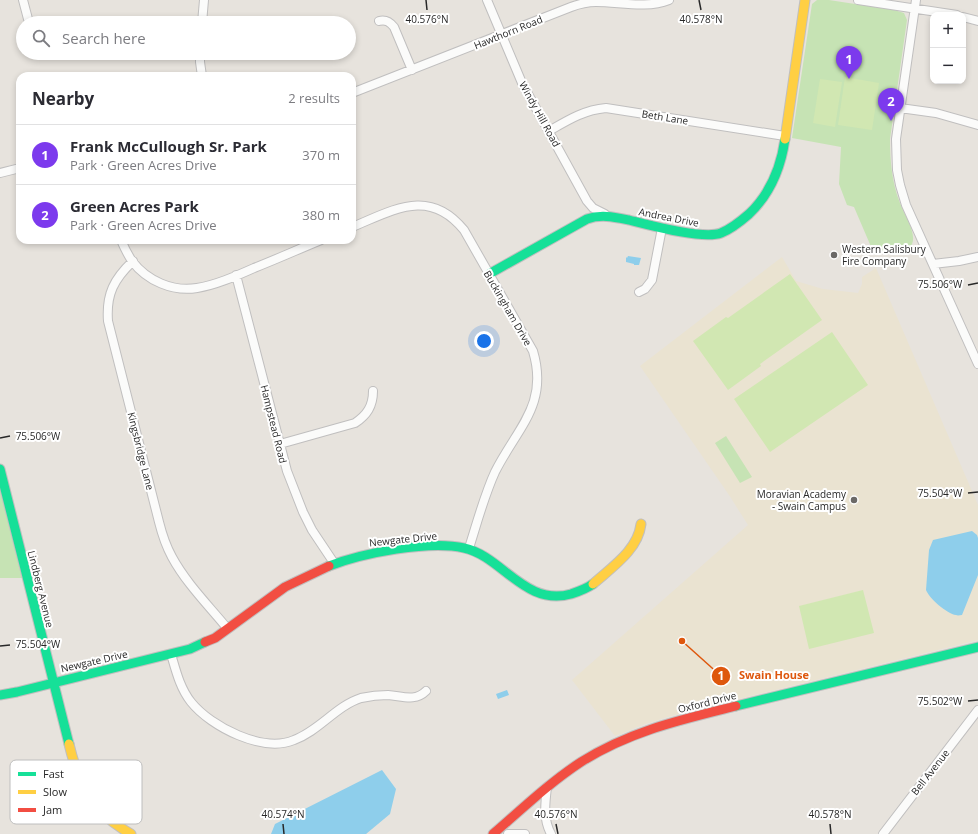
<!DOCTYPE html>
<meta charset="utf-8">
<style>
:root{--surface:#fff;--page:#f7f7f7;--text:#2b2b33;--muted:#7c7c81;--line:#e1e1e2;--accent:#7c3aed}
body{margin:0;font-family:"Open Sans",sans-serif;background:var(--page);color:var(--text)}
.controls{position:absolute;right:12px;top:12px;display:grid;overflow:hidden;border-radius:8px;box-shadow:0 2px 6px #0003}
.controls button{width:36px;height:36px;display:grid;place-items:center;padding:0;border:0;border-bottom:1px solid var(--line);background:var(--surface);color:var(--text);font:20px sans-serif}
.you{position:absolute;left:484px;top:341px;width:14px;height:14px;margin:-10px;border:3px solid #fff;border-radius:50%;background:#1a73e8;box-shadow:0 0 0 6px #1a73e833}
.badge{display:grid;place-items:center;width:26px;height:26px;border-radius:50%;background:var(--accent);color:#fff;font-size:13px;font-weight:700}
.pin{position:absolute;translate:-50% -33px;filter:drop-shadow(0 1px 2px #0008)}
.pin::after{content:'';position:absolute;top:21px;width:14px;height:12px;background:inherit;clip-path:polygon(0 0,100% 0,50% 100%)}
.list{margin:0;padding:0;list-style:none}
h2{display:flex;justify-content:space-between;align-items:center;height:52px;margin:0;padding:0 16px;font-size:17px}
h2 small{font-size:13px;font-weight:400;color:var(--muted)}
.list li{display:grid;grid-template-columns:26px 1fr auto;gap:12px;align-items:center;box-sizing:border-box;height:60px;padding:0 16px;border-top:1px solid var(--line)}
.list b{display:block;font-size:15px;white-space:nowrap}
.list p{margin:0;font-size:13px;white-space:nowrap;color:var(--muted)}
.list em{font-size:13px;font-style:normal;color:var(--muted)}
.icon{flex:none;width:22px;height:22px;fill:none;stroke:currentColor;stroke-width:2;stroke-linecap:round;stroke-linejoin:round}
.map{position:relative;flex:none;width:978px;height:834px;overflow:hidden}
.search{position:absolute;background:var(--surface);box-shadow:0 2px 6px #0003;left:16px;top:16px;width:340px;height:44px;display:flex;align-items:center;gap:10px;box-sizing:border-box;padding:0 14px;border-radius:22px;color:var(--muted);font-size:15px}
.panel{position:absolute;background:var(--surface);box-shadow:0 2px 6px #0003;left:16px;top:72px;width:340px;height:172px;border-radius:12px}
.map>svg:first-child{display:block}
</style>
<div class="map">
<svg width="978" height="834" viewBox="0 0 978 834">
<rect width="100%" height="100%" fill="#e7e3dd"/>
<path fill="#eae3d1" d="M782,257L796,281L823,289L858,293L862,284V277L876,268L978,505V640L678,714L645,724L615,736L572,680L748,525L729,495L640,366Z"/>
<path fill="#c6e3b4" d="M817,0H829L894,10L904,13L907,20L890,139C890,161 892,183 900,203C904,214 917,233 912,244C905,259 884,252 872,249L854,207L847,205L839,184L841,147L792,138L812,4Z
M726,436L752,477L740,483L715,443Z
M0,490L22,578H0Z"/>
<path fill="#d1e7b2" d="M845,77L879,83L872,130L838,125Z
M820,79L842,82L835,127L813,123Z
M790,274L822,320L760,364L761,366L728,390L693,341L726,317L728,318Z
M832,332L868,385L770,452L734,399Z
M863,590L874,633L809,649L799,606Z"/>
<path fill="#8eceeb" d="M628,256L641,258L639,265H634V264L626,262V257L627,258Z
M972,531L977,535L978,538V575L962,615C960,615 958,616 956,615C947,614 929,598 926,590L929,550L933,540Z
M507,690L509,695L498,699L496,694Z
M382,770L396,789L390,814L366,834H271L275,824Z"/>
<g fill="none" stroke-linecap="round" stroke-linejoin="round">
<defs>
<path id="street" d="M23,0L28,19
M487,0L522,83L587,201L593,208L605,214
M858,0L957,15
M916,0L896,139L897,170L900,185L906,205L978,364
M963,17L978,21
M379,21C386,19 390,22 394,27L412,70
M202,23L204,0
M200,53V62L202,76
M352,93L571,7C579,4 587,2 596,2C620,2 646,9 669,0
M900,108L936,113L978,125
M549,131C568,120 584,110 606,108L785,136
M0,173L20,168
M352,227C394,210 429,187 464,230L533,351C549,405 517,428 495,472C484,496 477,523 469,548
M121,240C124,247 128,255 132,261C147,281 173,292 197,288C216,285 236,276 254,268C277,259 299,249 321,240
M133,261C114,279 106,294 108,321L159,522C162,534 166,546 172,557C186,583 209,606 227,628
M933,264L959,261L978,257
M236,275L287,471L303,512L312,530L334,563
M639,292L645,289L652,280L662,228
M280,444L355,423C367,415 373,406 373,391
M171,654C176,671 180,688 191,702C211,727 263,753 294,740C319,731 336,706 361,698C370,696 379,695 388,695C402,696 415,702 426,691
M547,787C545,804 543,819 551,834
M508,834H525
M883,834L978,710"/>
<path id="fast" d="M489,274L587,219C601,214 614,217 629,220C649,225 703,240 721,233C731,229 741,221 749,214C770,194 781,167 785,139
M0,469L69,744
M329,566C363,553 429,540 464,548C502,556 525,607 571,594C580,591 586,589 593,584
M0,695L17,692L190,649L205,642
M736,706L978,647"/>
<path id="slow" d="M785,139L805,0
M593,584C612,567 638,550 641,524
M69,744C79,786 92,812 131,834"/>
<path id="jam" d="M205,642L215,638L285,587L329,566
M493,834C522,809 549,783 581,762C630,731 680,720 736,706"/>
</defs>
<use href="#street" stroke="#c0bfbf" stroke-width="10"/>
<use href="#fast" stroke="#c0bfbf" stroke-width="11"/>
<use href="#slow" stroke="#c0bfbf" stroke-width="11"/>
<use href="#jam" stroke="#c0bfbf" stroke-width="11"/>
<use href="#street" stroke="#fbfbfa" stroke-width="8"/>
<use href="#fast" stroke="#16e098" stroke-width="9"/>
<use href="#slow" stroke="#ffcf43" stroke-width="9"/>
<use href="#jam" stroke="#f24e42" stroke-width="9"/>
</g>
<path fill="none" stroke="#282828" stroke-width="1.5" d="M426,0L427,10M699,0L701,10M968,285L978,283M0,438L10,436M968,493L978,492M0,646L10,645M968,701L978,700M283,824L284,834M556,824L558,834M830,824L831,834"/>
<g fill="#6b6967" stroke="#fff" stroke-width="1.5">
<circle cx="834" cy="255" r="4"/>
<circle cx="854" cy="500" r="4"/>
</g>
<g text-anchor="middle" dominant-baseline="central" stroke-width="4" stroke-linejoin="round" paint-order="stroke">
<g font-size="10" fill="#282828" stroke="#fff">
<text transform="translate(508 32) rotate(-22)">Hawthorn Road</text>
<text transform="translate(540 114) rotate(61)">Windy Hill Road</text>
<text transform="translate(665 117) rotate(9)">Beth Lane</text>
<text transform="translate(669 217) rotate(11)">Andrea Drive</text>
<text transform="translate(508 308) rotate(60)">Buckingham Drive</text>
<text transform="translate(274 424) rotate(76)">Hampstead Road</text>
<text transform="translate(141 451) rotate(76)">Kingsbridge Lane</text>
<text transform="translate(403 539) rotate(-6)">Newgate Drive</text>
<text transform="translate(41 589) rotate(76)">Lindberg Avenue</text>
<text transform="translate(94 661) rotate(-13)">Newgate Drive</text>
<text transform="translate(707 702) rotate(-14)">Oxford Drive</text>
<text transform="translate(930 772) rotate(-52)">Bell Avenue</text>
</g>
<g font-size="10" fill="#282828" stroke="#fff" text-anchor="start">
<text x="842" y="249">Western Salisbury<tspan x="842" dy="12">Fire Company</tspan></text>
<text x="846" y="494" text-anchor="end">Moravian Academy<tspan x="846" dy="12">- Swain Campus</tspan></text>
</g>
</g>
<rect x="10" y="760" width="132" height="64" rx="6" fill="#fff" stroke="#bebebe" stroke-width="1"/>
<rect x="18" y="772" width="18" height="4" fill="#16e098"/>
<rect x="18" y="790" width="18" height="4" fill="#ffcf43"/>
<rect x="18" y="808" width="18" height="4" fill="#f24e42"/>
<g font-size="11" fill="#282828">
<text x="43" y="778">Fast</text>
<text x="43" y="796">Slow</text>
<text x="43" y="814">Jam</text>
</g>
<g font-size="10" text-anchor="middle" fill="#282828" stroke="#fff" stroke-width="4" stroke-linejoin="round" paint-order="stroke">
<text x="427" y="23">40.576°N</text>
<text x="701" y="23">40.578°N</text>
<text x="940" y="288">75.506°W</text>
<text x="38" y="440">75.506°W</text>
<text x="940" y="497">75.504°W</text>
<text x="38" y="648">75.504°W</text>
<text x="940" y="705">75.502°W</text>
<text x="283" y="818">40.574°N</text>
<text x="556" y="818">40.576°N</text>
<text x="830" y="818">40.578°N</text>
</g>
<path fill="none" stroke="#de570d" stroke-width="1.5" d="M682 641L721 676"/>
<g fill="#de570d" stroke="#fff" stroke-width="1.5">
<circle cx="682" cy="641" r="4"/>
<circle cx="721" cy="676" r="10"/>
</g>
<g font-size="12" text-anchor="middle" font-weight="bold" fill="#fff">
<text x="721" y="680">1</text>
</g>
<g font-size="11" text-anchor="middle" font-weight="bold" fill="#de570d" stroke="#fff" stroke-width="4" stroke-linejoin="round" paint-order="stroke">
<text x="774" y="679">Swain House</text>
</g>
</svg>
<div class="controls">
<button>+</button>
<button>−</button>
</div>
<div class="you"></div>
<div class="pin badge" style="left:849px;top:79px">1</div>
<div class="pin badge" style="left:891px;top:121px">2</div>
<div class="search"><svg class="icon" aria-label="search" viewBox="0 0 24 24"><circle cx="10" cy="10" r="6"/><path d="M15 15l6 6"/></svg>Search here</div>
<section class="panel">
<h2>Nearby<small>2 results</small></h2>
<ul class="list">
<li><span class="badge">1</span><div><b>Frank McCullough Sr. Park</b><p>Park · Green Acres Drive</p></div><em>370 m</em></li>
<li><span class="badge">2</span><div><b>Green Acres Park</b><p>Park · Green Acres Drive</p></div><em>380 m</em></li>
</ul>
</section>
</div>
